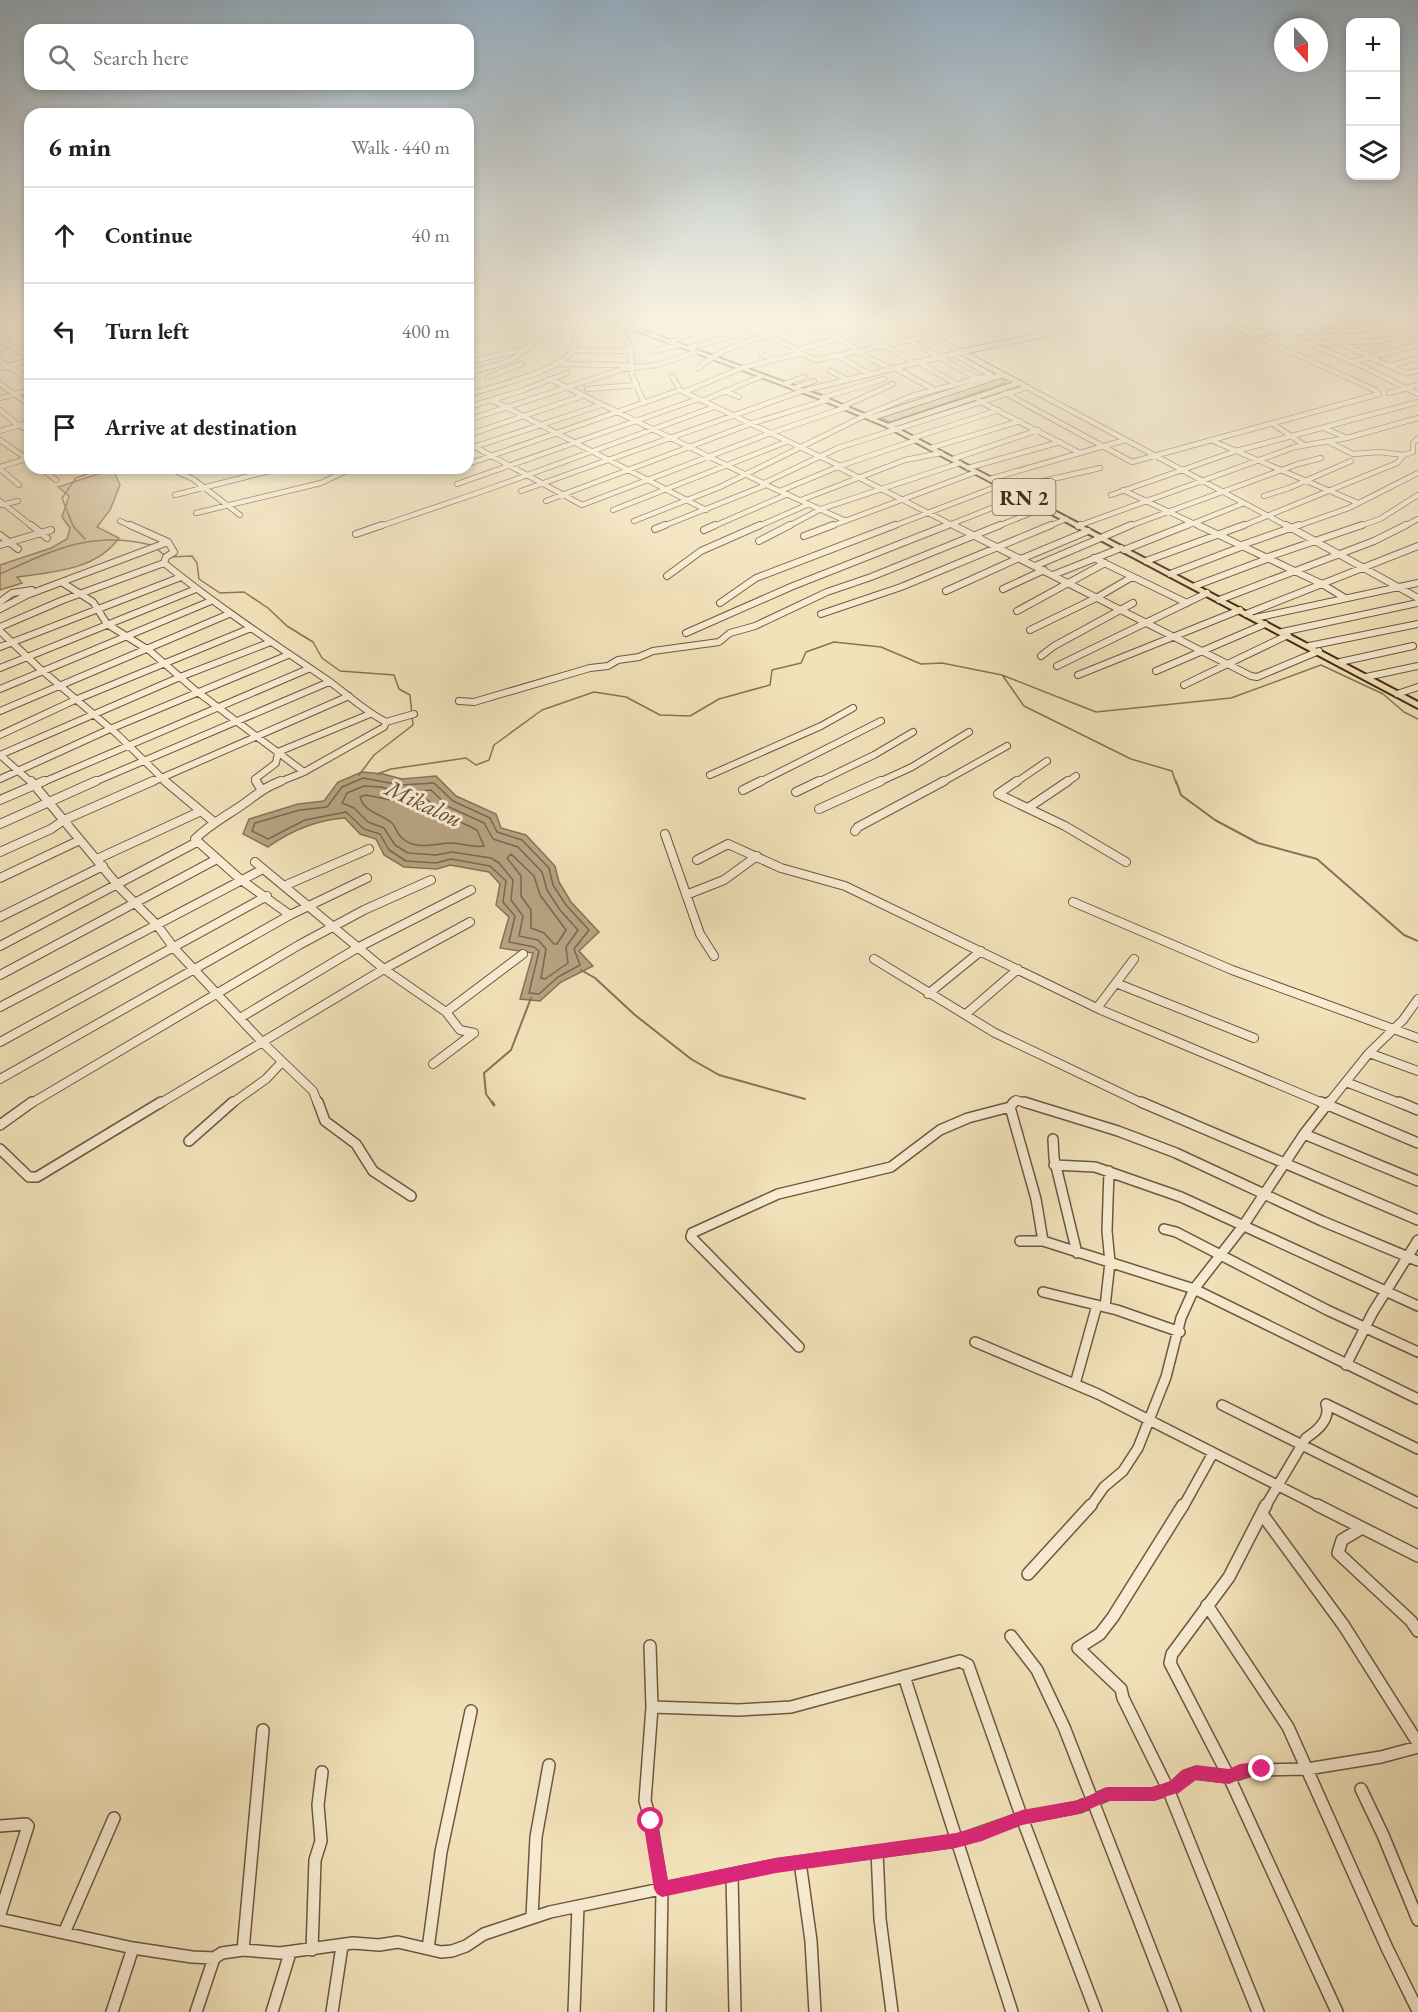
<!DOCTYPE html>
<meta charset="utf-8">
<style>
:root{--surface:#fff;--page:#f6f6f6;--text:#202124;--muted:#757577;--line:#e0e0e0}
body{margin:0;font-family:"EB Garamond",serif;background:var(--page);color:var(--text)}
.controls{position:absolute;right:18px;top:18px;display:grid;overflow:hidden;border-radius:12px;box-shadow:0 3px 9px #0003}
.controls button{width:54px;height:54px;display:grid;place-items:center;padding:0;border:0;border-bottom:2px solid var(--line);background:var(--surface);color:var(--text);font:30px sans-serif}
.compass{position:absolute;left:1274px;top:18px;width:54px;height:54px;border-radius:50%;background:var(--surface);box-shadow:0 3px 9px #0003;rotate:159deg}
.stop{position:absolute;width:18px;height:18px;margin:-14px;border:4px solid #db2777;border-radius:50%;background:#fff}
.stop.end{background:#db2777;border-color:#fff;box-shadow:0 2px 6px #0008}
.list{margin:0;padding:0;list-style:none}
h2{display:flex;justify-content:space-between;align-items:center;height:78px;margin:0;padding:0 24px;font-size:26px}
h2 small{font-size:20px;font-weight:400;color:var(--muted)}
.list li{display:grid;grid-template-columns:39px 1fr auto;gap:18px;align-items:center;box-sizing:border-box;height:96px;padding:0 24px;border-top:2px solid var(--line)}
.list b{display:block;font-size:22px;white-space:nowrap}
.list em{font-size:20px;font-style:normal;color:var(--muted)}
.icon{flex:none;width:33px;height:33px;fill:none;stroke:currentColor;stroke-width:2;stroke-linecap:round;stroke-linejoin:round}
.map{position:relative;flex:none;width:1418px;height:2012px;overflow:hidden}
.search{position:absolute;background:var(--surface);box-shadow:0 3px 9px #0003;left:24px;top:24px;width:450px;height:66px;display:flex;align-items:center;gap:15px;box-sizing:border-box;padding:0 21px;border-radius:18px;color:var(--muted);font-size:22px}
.panel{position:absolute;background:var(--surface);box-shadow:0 3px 9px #0003;left:24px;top:108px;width:450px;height:366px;border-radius:18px}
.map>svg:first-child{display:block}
</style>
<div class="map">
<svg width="1418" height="2012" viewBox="0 0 1418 2012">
<rect width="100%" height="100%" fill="#f2e2ba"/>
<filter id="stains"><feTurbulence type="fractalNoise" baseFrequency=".00333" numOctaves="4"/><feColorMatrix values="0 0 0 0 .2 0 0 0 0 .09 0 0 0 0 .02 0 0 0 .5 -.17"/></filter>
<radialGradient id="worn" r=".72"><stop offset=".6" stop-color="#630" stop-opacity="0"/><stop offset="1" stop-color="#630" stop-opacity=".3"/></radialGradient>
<path fill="#d4c39e" stroke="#8c765a" stroke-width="1.5" d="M999,378L1005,380L1006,383L890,422L880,417Z
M113,469L120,485L110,510L97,527L119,538C96,570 53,572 17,577L22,583L0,590V565L51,548L67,539L70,528L62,517L69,496L58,487Z"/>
<path fill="#b7a383" stroke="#897258" stroke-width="1.5" d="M362,772L383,774L402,779L436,776L456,796L496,814L501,828L526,835L555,866L559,882L571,902L599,932L579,951L593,966L561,982L540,1001L520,999L533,953L500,948L509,917L496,905L500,884L489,872L450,865L437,869L404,867L384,855L376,839L360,834L345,818C316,820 292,830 268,847L243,834L249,819L298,804L324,801L338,782Z"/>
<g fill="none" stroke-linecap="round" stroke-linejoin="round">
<path stroke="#7e664d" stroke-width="1.5" d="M363,778L401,785L434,783L453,801L490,818L497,832L522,840L549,868L553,885L566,905L589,930L574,949L580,965L558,977L539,994L529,993L539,951L534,947L509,942L515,916L503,902L506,881L490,866L451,859L436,863L406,861L389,850L380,834L364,829L346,812L305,820L268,839L252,831L255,823L300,810L327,807L342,787Z
M364,786L381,787L401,793L431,790L449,807L484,823L493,839L518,847L542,872L547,890L560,910L578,930L566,947L568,963L545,979L541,978L546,949L538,940L519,936L523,916L511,900L513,880L499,863L491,858L452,852L436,855L408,853L395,845L384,828L368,822L354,808L342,803L347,793Z
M366,795L401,802L428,800L444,814L477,830L484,846C473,848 462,843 451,843C436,843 415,851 402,838C397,834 396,827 392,823C380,813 365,813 360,797Z
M511,854L534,876L540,895L566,930L557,944H554L544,933L531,928V910L521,896V876L507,858Z"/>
<path stroke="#897258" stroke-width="1.5" d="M468,339H486
M85,539L73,526L62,498L76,478L105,468
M156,548L165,556
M170,557L192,556L197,563L199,579L220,593L244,592L268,608L287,626L313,642L322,658L340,671L394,675L399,689L410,695L413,725L374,755L359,775
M0,574C53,550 92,530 151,545
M1003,676L1024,706L1131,759L1172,771L1176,783
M377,774L391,769L466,758L476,765L489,760L494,745L542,710L594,692L626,697L660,715L690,716L719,699L770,685L772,670L801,663L806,652L834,642L881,647L921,664L942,663L1002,675L1096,712L1231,698L1321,665L1383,694L1404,712L1418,719"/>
<path stroke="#897258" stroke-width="2" d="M1176,781L1181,795L1215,820L1258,843L1317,859L1404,935L1418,941
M581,970L595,978L635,1015L691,1059L719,1075L805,1099
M493,1104L486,1094L484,1073L511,1050L531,998"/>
<path stroke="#897258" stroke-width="3" d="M492,1102L494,1105"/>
<defs>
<path id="minor-far4" d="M623,322L621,323L622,332L631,349L632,375L644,403
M844,322L914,363
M890,322L924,336
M921,322L938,331
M1042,322L1060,331
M1259,322L1364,367L1418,394
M964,323L979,329
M1265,324L1345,322
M746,325L796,349
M1395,325L1414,332
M822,327L871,359L890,368
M636,329L653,322
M928,334L961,352
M651,335L686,322
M839,338L795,351L816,360L920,338L966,322
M909,340L978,379
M0,341L30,357
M670,342L722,322
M1311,343L1380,341L1414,332
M1342,344L1372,357
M688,348L775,325
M572,350L632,351
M654,351L679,345
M761,354L774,359
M838,356L869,374
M1369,357L1406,373L1418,371
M0,361L30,380
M468,362L521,350
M918,362L956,384
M1352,362L1418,345
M555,364L627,365
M1389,366L1418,358
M0,368L30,360
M698,368C737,334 797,332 846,322
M895,368L933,389
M830,371L846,379
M468,373L510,361L523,352L556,322
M672,376L680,390L840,466
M488,377L522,364
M550,379L763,483
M1019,383L1289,527
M0,384L30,405
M784,384L804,377
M794,388L814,381
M587,389L637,385
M724,391L739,397
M684,392L742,368L797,354
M1005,393L1132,462L1379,394L1375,390L1249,333
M1389,393L1418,385
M468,395C494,386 550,373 568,356C574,350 576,338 579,330L609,322
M0,398L30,390
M822,398L884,379
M492,400L706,510
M702,401L762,376
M979,401L1080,453
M844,406L893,384
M468,407L521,391L567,373
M0,410L18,425L30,431
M468,420L623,369L656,365L697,352
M1273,424L1304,445
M1324,428L1347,438
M0,431L30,422
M468,435L582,396
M913,438L999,410
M0,440L30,461
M1213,441L1358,503
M1329,442L1353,454L1380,452L1404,455L1413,452V443L1418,438
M468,443L582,505L768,434L847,407
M931,448L1020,421
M468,449L601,405
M953,459L1038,430
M468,464L680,390
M0,467L29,458
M838,467L956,527
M41,468L56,480
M79,468L84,471
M175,468L174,470L193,479L240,515
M968,468L1060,442
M0,469L19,485
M990,479L1125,440
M457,484L698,399
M762,484L838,448L1028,387
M764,484L846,521
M1009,489L1100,468
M1123,490L1201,527
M521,491L802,391L961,352
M780,491L840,466L916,440
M175,495L281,468
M1111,495L1236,451L1418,402
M1264,496L1289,488L1351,461
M801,500L905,460L941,453
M0,501L33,527
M546,501L750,424L827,400
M2,505L18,501
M613,510L786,442
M196,513L321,483L352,468
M120,521L133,527
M634,521L720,487L866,415L912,396L991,375L953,354
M1078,526L1295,447L1347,438L1418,418
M378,527L489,489L714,407
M661,527L766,485
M712,527L788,494
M757,527L809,504
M787,527L821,509L960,463
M829,527L976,472
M891,527L1001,485
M944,527L1022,496
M996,527L1043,508
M1047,527L1066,519
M1127,527L1298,464L1321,458
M1184,527L1244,503
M1240,527L1397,463L1404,455
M1295,527L1349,508L1418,473
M1357,527L1380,519L1418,495
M1403,527L1418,519"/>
<path id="minor-far3" d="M31,525L47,538
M130,525L168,542L174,552L166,557L164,563C216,605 271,642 326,679C346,693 364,711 386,722L414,714
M953,525L1251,676L1257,677L1319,651
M1198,525L1322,584L1345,598
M1286,525L1418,598
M1078,526L1080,525
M655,529L665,525
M704,530L715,525
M356,534L382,525
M0,535L18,549
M804,536L833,525
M759,541L790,525
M0,545L51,530
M1239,546L1299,525
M1124,550L1187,525
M1094,558L1187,603
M1265,558L1362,525
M1021,559L1088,531
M1146,561L1244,525
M1035,566L1131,525
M1170,574L1241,547
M1053,575L1121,548
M667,576L701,551L760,525
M63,583L93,602L107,624L150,651L195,690L304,772
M1195,586L1267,559
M1003,589L1044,570
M946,591L1019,558
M1219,600L1374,541L1406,525
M0,602L12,593L32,590
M720,603L756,578L895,525
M0,609L27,595L168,542
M1017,611L1105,563
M821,614L901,587L1051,525
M1246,614L1418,546
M1255,618L1418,583
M0,627L63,600L164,563
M1030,630L1096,598L1132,577
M0,631L38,667L118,735L167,783
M1282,632L1418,603
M686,633L793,586L948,525
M1309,646L1418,624
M0,647L181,577
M1041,656L1054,646L1133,603
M1340,662L1413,646
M1057,666L1207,593
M0,668L196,589
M1156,671L1265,624
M1078,675L1240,610
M1366,677L1418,666
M1184,685L1288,635
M0,689L211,601
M1397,694L1418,687
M459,701L474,702L590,668L608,666L618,660L639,657L653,651L719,642L730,633L755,626L827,592L871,577L1000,525
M0,711L229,614
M0,735L75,700L251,628
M0,755L32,783
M0,755L180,677L271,642
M710,775L821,726L853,708
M0,779L110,729L288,655
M41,783L308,669
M92,783L329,682
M150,783L349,696
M257,783L255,779L276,763L278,752L370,714
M277,783L304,772L384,727L386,722
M758,783L881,721
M816,783L874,755L913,732
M877,783L912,767L969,732
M941,783L1007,746
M1015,783L1047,761
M1066,783L1076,776"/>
<path id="minor-far2" d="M31,781L120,888L157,925L174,948L262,1042L313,1091L318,1104
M165,781L214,822
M256,781L261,789
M281,781C263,788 259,793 245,803C228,815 210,824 195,839L240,879L290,915
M1017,781L998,794L1065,826L1126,862
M743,790L761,781
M796,792L819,781
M0,800L44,781
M1028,808L1068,781
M819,809L881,781
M0,824L96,781
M855,831L858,827L944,781
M665,834L700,934L714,956
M0,852L51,829L64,820L153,781
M97,859L199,812
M697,860L728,844L781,868L845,886L1101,1010L1325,1104
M255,862L384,969L446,1012L460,1030L474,1033
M0,878L80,840
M284,886L369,849
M686,895L724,880L757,856
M1073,902L1232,970L1418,1038
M0,917L103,866
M0,946L197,842
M874,959L995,1033L1144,1104
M0,975L217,859
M1116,983L1254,1038
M928,994L981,951
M0,1007L263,869
M1097,1008L1134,959
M446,1012L523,954
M966,1014L1018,969
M240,1018L359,947L471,890
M0,1042L267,896
M1369,1053L1418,1071
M433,1064L474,1033
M0,1079L290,915L367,878
M1346,1082L1402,1104
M30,1104L299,945L364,910L431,880
M159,1104L384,969L470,922
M231,1104L266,1079L282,1062
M1013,1104L1016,1100L1029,1104
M1328,1104L1369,1053L1403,1020L1418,999"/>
<path id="minor-far1" d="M318,1102L325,1121L356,1144L373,1171L411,1196
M1024,1102L1118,1131L1176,1153L1322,1221L1418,1261
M1141,1102L1418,1220
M1321,1102L1418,1143
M1399,1102L1418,1110
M1010,1107L1036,1199L1043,1241
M0,1125L32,1102
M1304,1134L1418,1181
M1053,1139L1054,1158L1077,1253
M189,1141L233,1102
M0,1149L29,1177H37L161,1102
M1054,1165L1095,1167L1181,1197L1418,1306
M1164,1229L1176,1232L1327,1310L1418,1352
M1020,1241H1043L1194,1289L1418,1399
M1043,1292L1117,1310L1180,1332
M1105,1307L1110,1262L1107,1231L1109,1171
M975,1342L1098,1394L1320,1507
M799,1347L691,1237L692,1233L778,1194L891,1167L940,1130L968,1118L1010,1107L1014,1102
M1346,1365L1373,1312L1418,1240
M1075,1384L1097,1305
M1326,1404L1418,1449
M1222,1405L1418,1503
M1090,1507L1104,1487L1123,1471L1138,1448L1166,1377L1181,1318L1194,1289L1243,1226L1304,1134L1329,1102
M1183,1507L1213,1453
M1265,1507L1306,1438C1317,1431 1331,1419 1326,1404"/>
<path id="minor" d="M1183,1505L1113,1617L1100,1634L1078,1648L1121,1689L1123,1698L1168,1789L1258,2012
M1266,1505L1229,1577L1172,1654L1170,1663L1229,1777L1337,2012
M1317,1505L1418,1556
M1262,1514L1344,1626L1418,1743
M1362,1528L1342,1540L1338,1553L1411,1621L1418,1631
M1028,1574L1091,1505
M1207,1605L1288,1727L1387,1948L1418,2011
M1011,1636L1037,1670L1064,1727L1175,2012
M650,1646L652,1707L645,1801L651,1821L662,1889L660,2012
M904,1676L1012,2012
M652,1707L739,1710L791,1707L960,1661L968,1665L1022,1818L1096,2012
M1361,1789L1383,1835L1418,1920
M0,1826L26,1824L28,1826L0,1914
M877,1851L880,1919L892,2012
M800,1862L811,1941L815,2012
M732,1875L735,2012
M532,1917L536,1837L549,1765
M0,1919L133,1948L192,1957L214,1958L222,1953L243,1950L280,1953L353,1943L379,1945L398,1942L441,1952L452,1951L466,1946L484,1934L550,1912L776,1865L956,1841L1022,1818L1079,1807L1108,1794H1153L1175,1787L1186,1776L1195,1773L1229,1777L1250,1770L1307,1769L1381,1757L1418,1747
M64,1933L114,1818
M428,1949L441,1852L471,1711
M243,1950L263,1730
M312,1950L315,1860L321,1841L318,1805L322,1772
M112,2012L133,1948
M196,2012L214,1958
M272,2012L290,1953
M332,2012L342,1946
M574,2012L578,1906"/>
<path id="major" d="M1223,322L1251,333
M1246,332L1354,331L1407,322
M1019,383L961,352L1101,322
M871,418L1002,375
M889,426L1019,383"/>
<path id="highway" d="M613,322H621L824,397L891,425L1418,702V708L887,427L820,399Z"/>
</defs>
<use href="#minor-far4" stroke="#705740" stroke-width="6"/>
<use href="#minor-far3" stroke="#705740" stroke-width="8"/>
<use href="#minor-far2" stroke="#705740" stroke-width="10"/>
<use href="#minor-far1" stroke="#705740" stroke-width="12"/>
<use href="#minor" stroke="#705740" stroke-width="14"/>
<use href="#major" stroke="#442917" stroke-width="7"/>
<use href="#highway" stroke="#442917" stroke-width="4"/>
<use href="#minor-far4" stroke="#f7ecd2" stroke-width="4.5"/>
<use href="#minor-far3" stroke="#f7ecd2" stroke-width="6"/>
<use href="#minor-far2" stroke="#f7ecd2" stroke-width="8"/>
<use href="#minor-far1" stroke="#f7ecd2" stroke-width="9"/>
<use href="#minor" stroke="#f7ecd2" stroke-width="11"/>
<use href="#major" stroke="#f2e2ba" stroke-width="5"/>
<use href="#highway" fill="#f2e2ba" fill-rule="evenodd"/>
</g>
<linearGradient id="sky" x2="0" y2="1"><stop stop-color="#94adc0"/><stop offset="0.53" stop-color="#f9f2e0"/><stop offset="1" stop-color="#f9f2e0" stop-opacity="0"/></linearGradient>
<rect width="1418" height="604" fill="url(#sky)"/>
<path fill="#db2777" d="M1262,1761L1267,1763L1269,1769L1267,1774L1241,1779L1229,1784L1196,1780L1180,1792L1153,1801H1108L1079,1814L1022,1825L982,1841L956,1848L776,1873L662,1897L657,1894L654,1889L643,1821L645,1816L651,1813L656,1816L668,1880L776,1858L956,1833L982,1826L1022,1810L1079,1800L1108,1787H1153L1170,1781L1181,1771L1196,1765L1229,1769L1240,1764Z"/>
<g text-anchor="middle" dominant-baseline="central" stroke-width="6" stroke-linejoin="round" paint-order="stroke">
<rect fill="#f7ecd2" stroke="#7a644f" stroke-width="1.5" x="992.5" y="479" width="63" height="36" rx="4.5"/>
<g font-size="21" font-weight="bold" fill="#442917">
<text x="1024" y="497">RN 2</text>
</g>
<g font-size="24" font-style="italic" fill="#664e37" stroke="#f7ecd2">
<text transform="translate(424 803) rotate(25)">Mikalou</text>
</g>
</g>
<rect width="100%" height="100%" filter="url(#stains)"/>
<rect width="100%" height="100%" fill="url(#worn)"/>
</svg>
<div class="controls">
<button>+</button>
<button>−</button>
<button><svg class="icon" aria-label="layers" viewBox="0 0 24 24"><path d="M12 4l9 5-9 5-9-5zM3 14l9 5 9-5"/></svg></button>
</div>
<svg class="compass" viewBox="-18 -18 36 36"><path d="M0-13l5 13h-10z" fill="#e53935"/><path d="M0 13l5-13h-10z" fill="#757577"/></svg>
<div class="stop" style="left:651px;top:1821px"></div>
<div class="stop end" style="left:1262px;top:1769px"></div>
<div class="search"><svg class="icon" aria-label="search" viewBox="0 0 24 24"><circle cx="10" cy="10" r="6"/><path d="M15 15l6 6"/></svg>Search here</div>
<section class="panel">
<h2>6 min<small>Walk · 440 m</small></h2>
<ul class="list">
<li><svg class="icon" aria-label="ahead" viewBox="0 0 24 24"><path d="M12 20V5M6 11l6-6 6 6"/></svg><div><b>Continue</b></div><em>40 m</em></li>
<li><svg class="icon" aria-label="left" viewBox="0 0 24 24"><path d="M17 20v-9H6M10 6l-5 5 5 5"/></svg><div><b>Turn left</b></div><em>400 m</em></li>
<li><svg class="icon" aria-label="arrive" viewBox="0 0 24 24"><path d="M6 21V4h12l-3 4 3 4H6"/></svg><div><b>Arrive at destination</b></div></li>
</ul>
</section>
</div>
